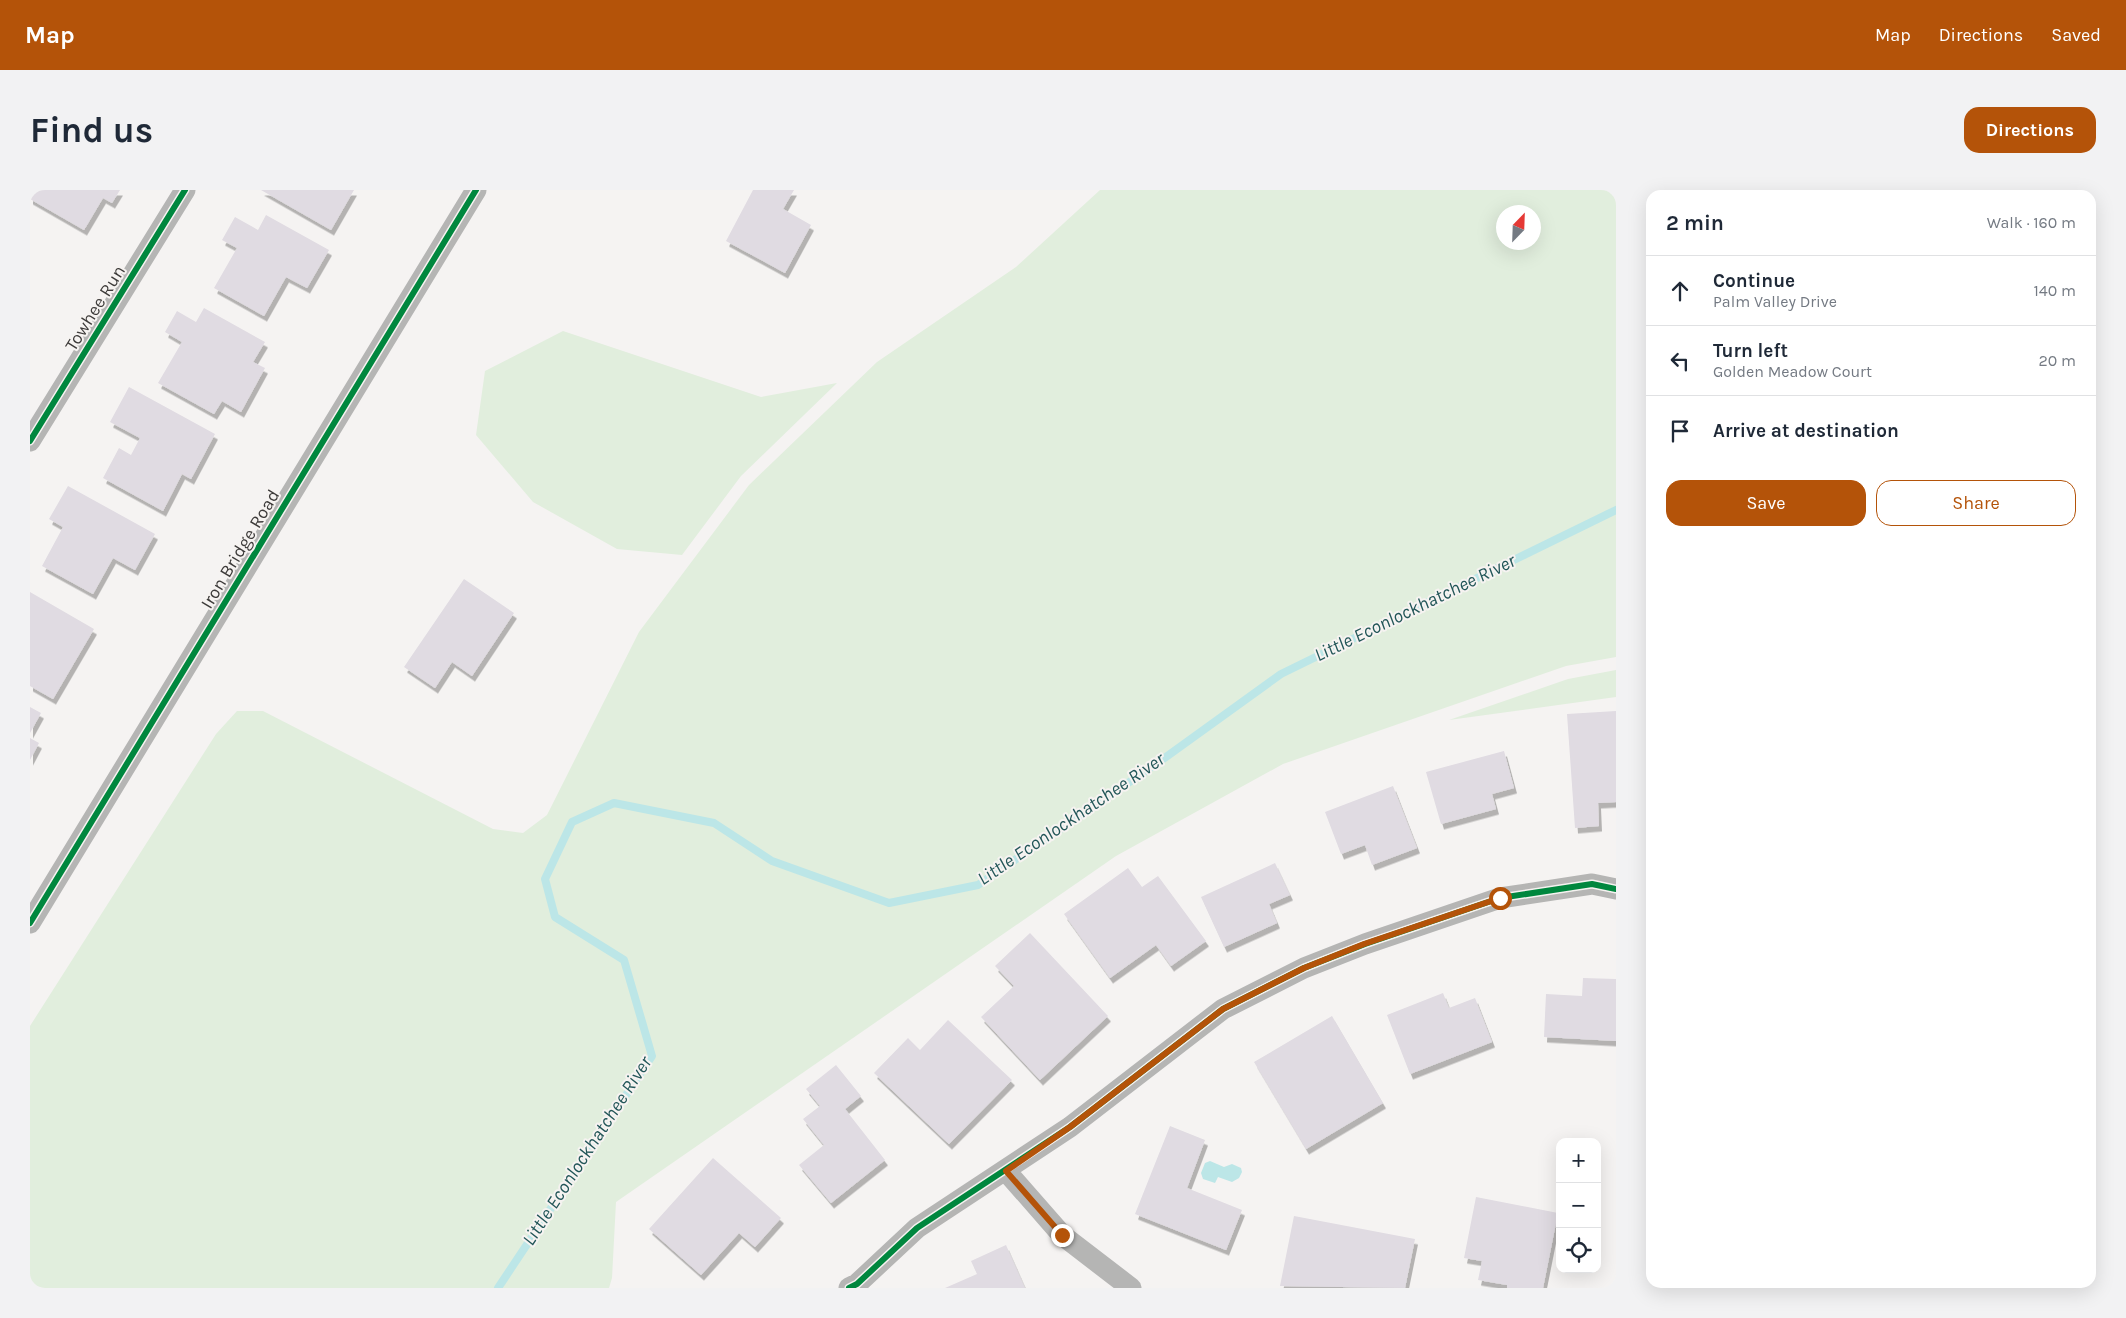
<!DOCTYPE html>
<meta charset="utf-8">
<style>
:root{--surface:#fff;--page:#f2f2f3;--text:#1f2937;--muted:#747a83;--line:#e0e1e3;--accent:#b45309}
body{margin:0;font-family:Karla,sans-serif;background:var(--page);color:var(--text)}
.controls{position:absolute;right:15px;bottom:15px;display:grid;overflow:hidden;border-radius:10px;box-shadow:0 5px 20px #0002}
.controls button{width:45px;height:45px;display:grid;place-items:center;padding:0;border:0;border-bottom:1px solid var(--line);background:var(--surface);color:var(--text);font:25px sans-serif}
.compass{position:absolute;left:1466px;top:15px;width:45px;height:45px;border-radius:50%;background:var(--surface);box-shadow:0 5px 20px #0002;rotate:23deg}
.stop{position:absolute;width:15px;height:15px;margin:-11px;border:4px solid #b45309;border-radius:50%;background:#fff}
.stop.end{background:#b45309;border-color:#fff;box-shadow:0 1px 5px #0008}
.list{margin:0;padding:0;list-style:none}
h2{display:flex;justify-content:space-between;align-items:center;height:65px;margin:0;padding:0 20px;font-size:21px}
h2 small{font-size:16px;font-weight:400;color:var(--muted)}
.list li{display:grid;grid-template-columns:32px 1fr auto;gap:15px;align-items:center;box-sizing:border-box;height:70px;padding:0 20px;border-top:1px solid var(--line)}
.list b{display:block;font-size:19px;white-space:nowrap}
.list p{margin:0;font-size:16px;white-space:nowrap;color:var(--muted)}
.list em{font-size:16px;font-style:normal;color:var(--muted)}
.actions{display:flex;gap:10px;padding:15px 20px}
.actions a{flex:1;padding:11px 0;border:1px solid var(--accent);border-radius:15px;text-align:center;font-size:18px;color:var(--accent)}
.actions .main{background:var(--accent);color:#fff}
.icon{flex:none;width:28px;height:28px;fill:none;stroke:currentColor;stroke-width:2;stroke-linecap:round;stroke-linejoin:round}
.map{position:relative;flex:none;width:1586px;height:1098px;overflow:hidden;border-radius:15px}
header{display:flex;align-items:center;gap:30px;box-sizing:border-box;height:70px;padding:0 25px;background:var(--accent);color:#fff}
header strong{font-size:24px}
nav{display:flex;gap:28px;margin-inline-start:auto;font-size:18px}
.intro{display:flex;align-items:center;justify-content:space-between;box-sizing:border-box;height:120px;padding:0 30px}
h1{margin:0;font-size:35px}
.button{padding:12px 22px;border-radius:15px;background:var(--accent);color:#fff;font-size:18px;font-weight:700}
main{display:flex;gap:30px;padding:0 30px}
aside{flex:1;background:var(--surface);border-radius:15px;box-shadow:0 5px 20px #0002}
.map>svg:first-child{display:block}
</style>
<header>
<strong>Map</strong>
<nav><a>Map</a><a>Directions</a><a>Saved</a></nav>
</header>
<div class="intro"><h1>Find us</h1><a class="button">Directions</a></div>
<main>
<div class="map">
<svg width="1586" height="1098" viewBox="0 0 1586 1098">
<defs>
<filter id="shadow"><feDropShadow dx="3" dy="5.5" stdDeviation="0" flood-color="#0004"/></filter>
</defs>
<rect width="100%" height="100%" fill="#f5f3f2"/>
<path fill="#e1eedd" fill-rule="evenodd" d="M1070,0H1586V467L1536,476L1253,574L1086,666L586,1012L582,1088L579,1098H0V836L186,544L207,521H233L463,639L493,643L517,625L609,442L719,295L847,172L986,77ZM1504,22V52H1474V22Z
M533,141L731,207L807,193L711,286L652,365L587,359L503,312L446,245L455,181Z
M1586,480V507L1419,530L1538,489Z"/>
<path fill="#bce6e7" d="M1180,971L1194,977L1202,974L1211,978L1212,982L1209,988L1202,992L1188,987L1185,993L1173,989L1171,983L1175,973Z"/>
<g fill="none" stroke-linecap="round" stroke-linejoin="round">
<path stroke="#bce6e7" stroke-width="8" d="M468,1098L622,866L594,770L525,727L515,689L542,632L584,613L684,633L742,671L859,713L948,695L1129,572L1251,484L1586,320"/>
</g>
<path fill="#e0dbe2" filter="url(#shadow)" d="M0,0H90L82,13L73,8L54,40L0,9Z
M231,0H324L301,40Z
M723,0H764L753,19L781,35L755,83L696,51Z
M236,25L299,60L277,98L256,87L234,126L184,98L207,58L192,50L205,27L228,40Z
M174,118L235,152L223,172L235,178L211,222L192,211L184,224L128,193L152,152L135,142L147,121L166,132Z
M99,197L185,244L161,289L152,284L133,321L73,288L89,258L101,265L110,248L80,232Z
M38,296L125,344L105,380L83,368L63,404L12,376L33,337L19,329Z
M434,389L484,423L442,486L422,472L405,498L374,477Z
M0,402L64,439L23,509L0,496Z
M0,517L11,523L0,543Z
M1586,521V612L1568,613L1569,636L1545,638L1537,524Z
M0,548L9,553L0,570Z
M1474,561L1484,598L1462,604L1466,619L1411,634L1396,582Z
M1363,596L1387,658L1342,675L1335,655L1311,664L1295,622Z
M1245,673L1260,705L1239,714L1247,733L1194,757L1171,707Z
M1098,678L1112,697L1128,686L1176,751L1141,776L1126,755L1080,788L1034,724Z
M1000,743L1078,826L1010,890L951,827L984,796L965,776Z
M1553,788L1586,789V851L1514,847L1516,804L1552,806Z
M1413,803L1419,818L1445,808L1462,852L1380,884L1357,825Z
M1302,826L1353,913L1276,959L1224,872Z
M918,830L982,890L919,954L844,883L878,848L890,860Z
M806,875L831,906L815,919L855,970L801,1013L769,975L794,955L773,929L790,916L776,899Z
M1140,936L1175,950L1157,998L1212,1020L1196,1060L1105,1024Z
M683,968L751,1028L725,1057L709,1043L671,1085L619,1039Z
M1446,1007L1528,1023L1513,1098H1477V1095L1448,1090L1452,1071L1434,1068Z
M1264,1026L1385,1049L1375,1098L1250,1096Z
M976,1055L995,1098H915L947,1084L941,1071Z"/>
<g fill="none" stroke-linecap="round" stroke-linejoin="round">
<path stroke="#b5b5b4" stroke-width="21" d="M0,251L155,0
M0,733L446,0
M976,981L1032,1045L1101,1098
M819,1098L827,1094L887,1038L1040,937L1193,819L1274,778L1335,754L1470,708L1562,694L1586,699"/>
<defs>
<path id="cycleway" d="M0,251L155,0
M0,733L446,0
M819,1098L827,1094L887,1038L1040,937L1193,819L1274,778L1335,754L1470,708L1562,694L1586,699"/>
</defs>
<use href="#cycleway" stroke="#f6f3f1" stroke-width="9"/>
<use href="#cycleway" stroke="#00873e" stroke-width="6"/>
</g>
<g fill="none" stroke-linecap="round" stroke-linejoin="round">
<path stroke="#b45309" stroke-width="6" d="M1032,1045L976,981L1040,937L1193,819L1274,778L1334,754L1470,708"/>
</g>
<g text-anchor="middle" dominant-baseline="central" stroke-width="4" stroke-linejoin="round" paint-order="stroke">
<g font-size="18" fill="#3d3b3a" stroke="#f6f3f1">
<text transform="translate(65 118) rotate(-58)">Towhee Run</text>
<text transform="translate(210 359) rotate(-59)">Iron Bridge Road</text>
</g>
<g font-size="19" font-style="italic" fill="#225658" stroke="#f6f3f1">
<text transform="translate(1385 418) rotate(-26)">Little Econlockhatchee River</text>
<text transform="translate(1041 629) rotate(-34)">Little Econlockhatchee River</text>
<text transform="translate(557 961) rotate(-57)">Little Econlockhatchee River</text>
</g>
</g>
</svg>
<div class="controls">
<button>+</button>
<button>−</button>
<button><svg class="icon" aria-label="locate" viewBox="0 0 24 24"><circle cx="12" cy="12" r="6"/><path d="M12 2v4M12 18v4M2 12h4M18 12h4"/></svg></button>
</div>
<svg class="compass" viewBox="-18 -18 36 36"><path d="M0-13l5 13h-10z" fill="#e53935"/><path d="M0 13l5-13h-10z" fill="#747a83"/></svg>
<div class="stop" style="left:1470px;top:708px"></div>
<div class="stop end" style="left:1032px;top:1045px"></div>
</div>
<aside>
<h2>2 min<small>Walk · 160 m</small></h2>
<ul class="list">
<li><svg class="icon" aria-label="ahead" viewBox="0 0 24 24"><path d="M12 20V5M6 11l6-6 6 6"/></svg><div><b>Continue</b><p>Palm Valley Drive</p></div><em>140 m</em></li>
<li><svg class="icon" aria-label="left" viewBox="0 0 24 24"><path d="M17 20v-9H6M10 6l-5 5 5 5"/></svg><div><b>Turn left</b><p>Golden Meadow Court</p></div><em>20 m</em></li>
<li><svg class="icon" aria-label="arrive" viewBox="0 0 24 24"><path d="M6 21V4h12l-3 4 3 4H6"/></svg><div><b>Arrive at destination</b></div></li>
</ul>
<div class="actions"><a class="main">Save</a><a>Share</a></div>
</aside>
</main>
